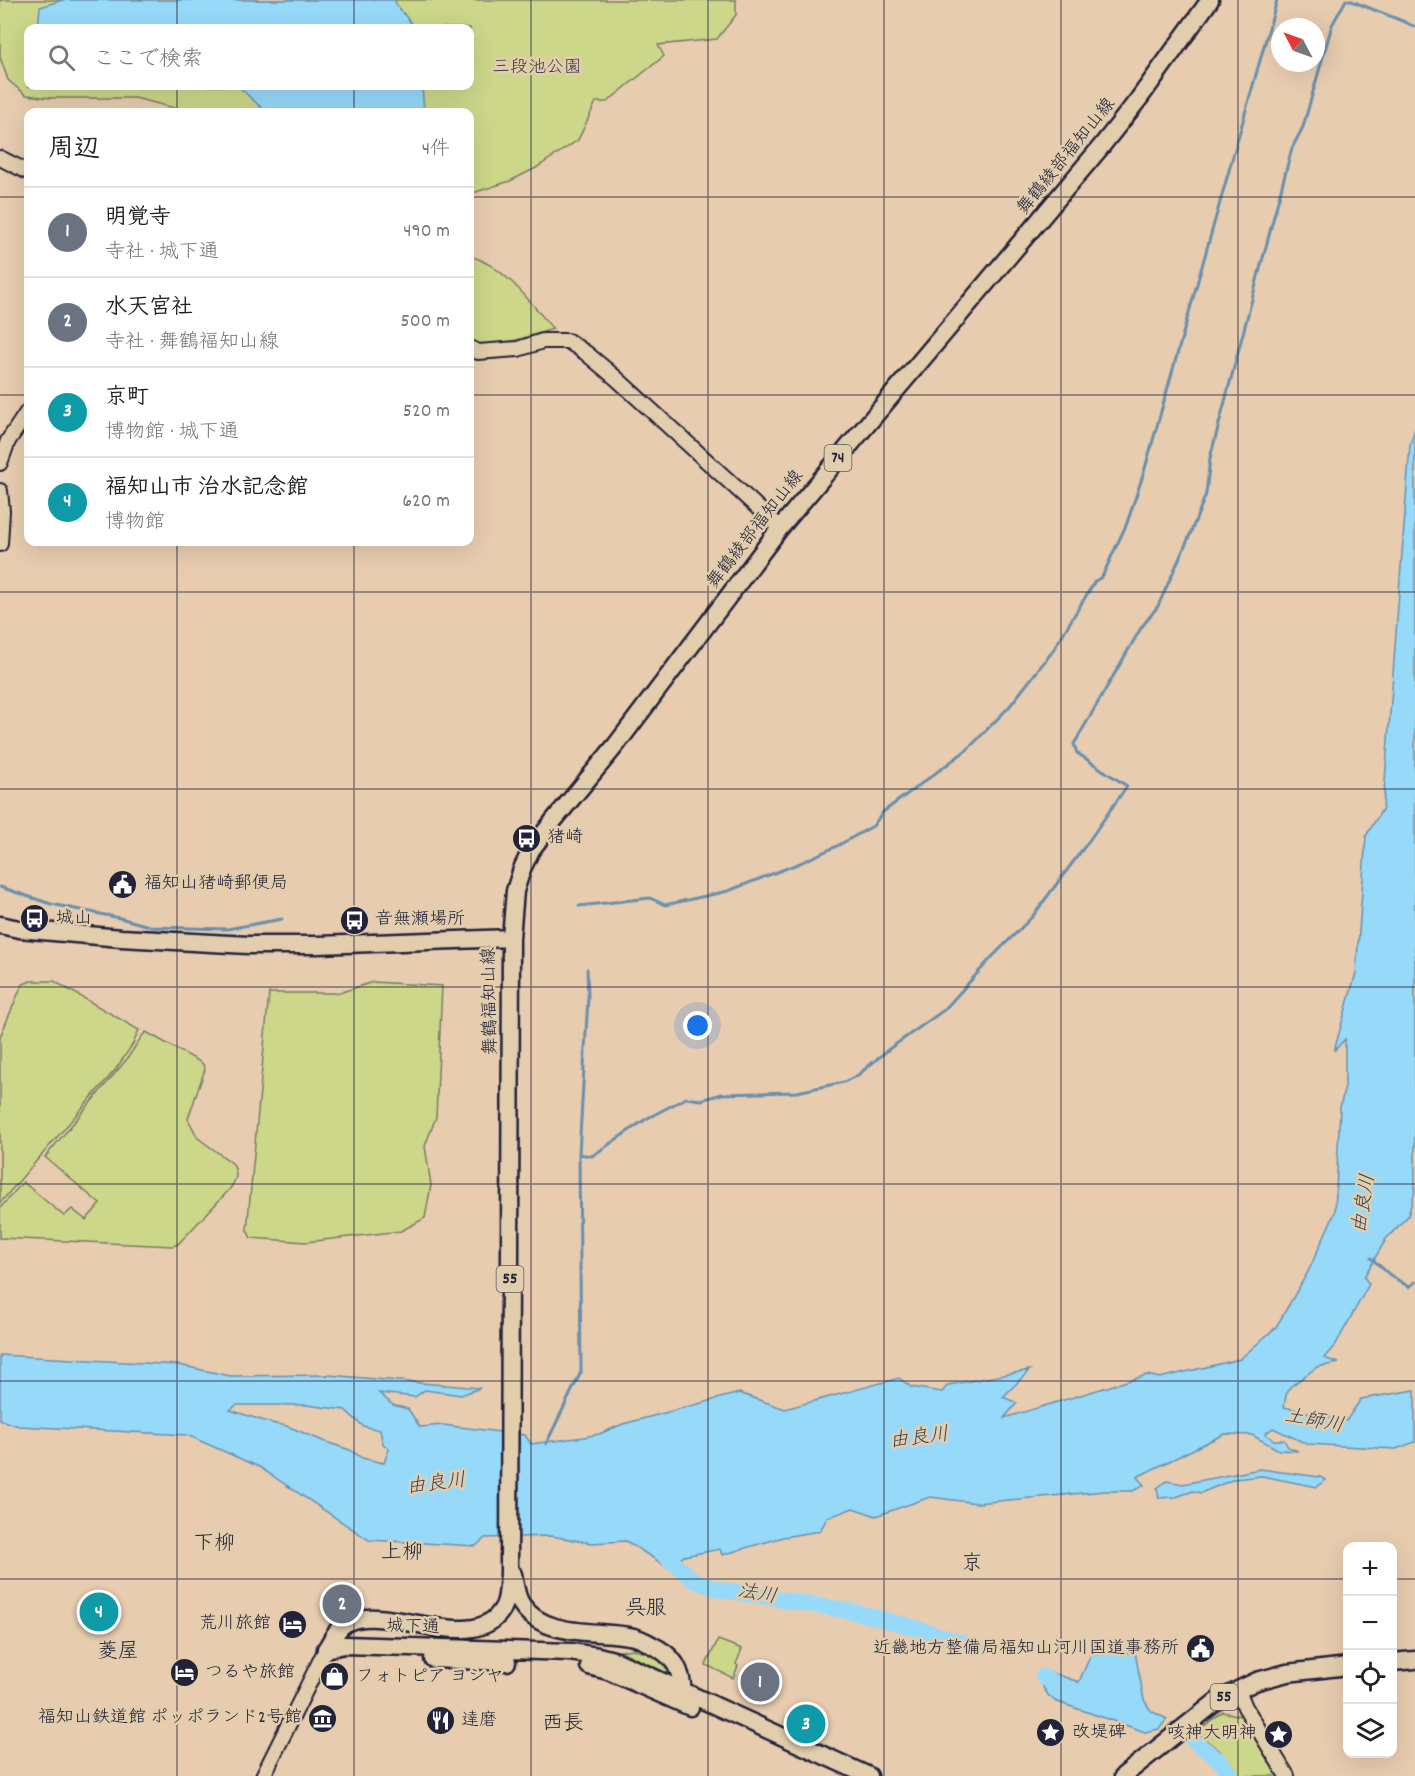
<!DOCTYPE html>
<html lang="ja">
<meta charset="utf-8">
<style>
:root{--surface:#fff;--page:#f2f2f2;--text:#222;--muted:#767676;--line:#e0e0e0;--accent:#db2777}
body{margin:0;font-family:Dekko,"Klee One",sans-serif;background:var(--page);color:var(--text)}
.controls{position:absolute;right:18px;bottom:18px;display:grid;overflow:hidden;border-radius:12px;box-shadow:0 6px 24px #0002}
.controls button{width:54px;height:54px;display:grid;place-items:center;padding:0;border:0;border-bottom:2px solid var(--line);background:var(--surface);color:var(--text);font:30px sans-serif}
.compass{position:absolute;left:1271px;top:18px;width:54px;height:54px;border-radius:50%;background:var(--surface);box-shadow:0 6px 24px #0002;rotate:311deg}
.you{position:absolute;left:698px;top:1026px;width:21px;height:21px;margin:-15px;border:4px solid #fff;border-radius:50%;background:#1a73e8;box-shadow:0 0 0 9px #1a73e833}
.badge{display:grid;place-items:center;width:39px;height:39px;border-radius:50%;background:var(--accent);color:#fff;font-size:20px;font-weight:700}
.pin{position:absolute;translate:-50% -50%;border:3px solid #fff;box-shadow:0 2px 6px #0006}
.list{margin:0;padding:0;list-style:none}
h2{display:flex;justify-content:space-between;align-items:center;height:78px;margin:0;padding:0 24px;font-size:26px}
h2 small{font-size:20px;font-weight:400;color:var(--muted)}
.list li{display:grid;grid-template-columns:39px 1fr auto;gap:18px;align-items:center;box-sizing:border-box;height:90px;padding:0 24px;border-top:2px solid var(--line)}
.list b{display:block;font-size:22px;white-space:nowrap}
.list p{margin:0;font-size:20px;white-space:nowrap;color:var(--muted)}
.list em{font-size:20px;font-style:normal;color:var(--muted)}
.icon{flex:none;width:33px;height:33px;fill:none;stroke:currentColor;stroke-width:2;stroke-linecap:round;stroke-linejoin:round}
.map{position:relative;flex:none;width:1415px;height:1776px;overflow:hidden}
.search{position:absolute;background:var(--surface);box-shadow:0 6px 24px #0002;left:24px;top:24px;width:450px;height:66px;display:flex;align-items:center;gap:15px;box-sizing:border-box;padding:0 21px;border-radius:12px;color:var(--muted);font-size:22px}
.panel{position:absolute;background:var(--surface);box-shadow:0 6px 24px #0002;left:24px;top:108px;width:450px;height:438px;border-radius:12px}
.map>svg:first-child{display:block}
</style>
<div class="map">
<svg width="1415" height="1776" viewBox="0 0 1415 1776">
<rect width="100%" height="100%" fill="#e8ccb0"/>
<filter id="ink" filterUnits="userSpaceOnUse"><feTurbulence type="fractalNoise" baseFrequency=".0167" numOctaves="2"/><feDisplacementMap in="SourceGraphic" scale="12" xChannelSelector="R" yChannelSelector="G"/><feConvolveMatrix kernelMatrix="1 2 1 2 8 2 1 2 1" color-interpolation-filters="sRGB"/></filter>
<g filter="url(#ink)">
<path fill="#ccd78a" stroke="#777c62" stroke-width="1.5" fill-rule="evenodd" d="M0,0H736V15L717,39L658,45L664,56L607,102H596L578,140L536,168L510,181L470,194V112H190L135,98H51L26,95L8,80L0,57ZM28,28H470V86H28Z
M470,256C505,266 530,302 553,329C533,334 487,353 470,341Z
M31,981H54L139,1030L133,1044L116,1069L0,1203V1037L21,987L23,984Z
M373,982L442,986L436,1117L425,1146L431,1185L425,1218L401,1231L306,1242L251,1238L247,1230L269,993H339Z
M146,1032L202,1063L205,1069L188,1119L198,1138L232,1163C239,1173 236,1181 229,1190L178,1244L173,1246L0,1238V1208L23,1182L64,1216L72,1209L86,1220L100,1204L45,1157L127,1059L142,1036Z
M718,1640L742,1649L736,1664L738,1666L733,1678L706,1665Z
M632,1649L657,1656L670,1666L673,1676L621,1651Z
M1223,1712L1241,1716L1280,1776H1238L1220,1751L1196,1732Z"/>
<path fill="#97d9f9" stroke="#6890ad" stroke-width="1.5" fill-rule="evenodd" d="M63,0H395L396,4L415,28H38L40,7Z
M238,86H422L424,112H266Z
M1415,429V1191L1408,1216L1386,1239L1364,1277L1369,1284L1336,1344L1324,1358L1339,1363L1317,1367L1290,1387L1286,1395L1284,1407L1346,1421L1361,1399L1415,1390V1442L1396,1449L1307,1444L1273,1428L1265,1434L1274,1440H1284L1288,1447L1298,1451L1279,1450L1252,1435L1224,1434L1137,1477L1144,1485L1133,1491H1105L977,1503L930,1497L876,1516L853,1508L827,1518L820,1531L783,1537L722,1555L720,1549L684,1556L669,1568L626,1541L592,1543L551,1536L485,1538L476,1546L369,1540L259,1467L187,1435L19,1426L0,1420V1355L179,1365L230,1376L329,1375L480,1388L461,1395L425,1390L415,1397L379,1393L393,1405L408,1409L420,1427L443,1425L525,1435L531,1444L584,1437L599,1434L623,1424L739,1393L785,1409L899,1378L911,1387L942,1392L948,1385L1030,1370L1003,1397L1017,1403L1004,1418L1147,1375L1160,1378L1240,1359L1276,1327L1308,1272L1335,1212L1340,1107L1345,1087V1039L1334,1051L1356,973L1366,836L1383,808L1410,445ZM237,1405H306L345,1410L363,1426L380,1430L383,1444L389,1449L384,1463L362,1458L350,1450L323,1441L287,1426L271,1423L230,1410Z
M1260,1469L1320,1477L1326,1480L1317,1487L1262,1476L1234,1479L1201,1493L1193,1491L1176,1497L1159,1498L1157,1488L1167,1481L1183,1484Z
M1135,1652L1144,1700L1151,1711L1167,1719L1159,1729L1145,1732L1055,1701L1048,1695L1043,1687L1049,1672L1079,1682L1091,1654Z"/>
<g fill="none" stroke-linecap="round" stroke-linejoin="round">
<path stroke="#6890ad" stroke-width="3" d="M1349,0L1405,22L1415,27
M0,887L51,904L120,918L153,927L227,929L282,919
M579,906L650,898L665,905L728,891L800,863L837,846L873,826L883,812L968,749L1009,707L1052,652L1095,581L1102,577L1127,523L1144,472L1277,0
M579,1154L592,1156L646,1119L686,1098L701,1100L722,1094L797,1092L844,1082L858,1075L889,1049L944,1010L993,956L1032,917L1088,842L1127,786L1077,753L1074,744L1141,628L1158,606L1189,537L1206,494L1210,458L1292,148L1303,127L1332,25L1346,0
M1371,1258L1390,1275L1409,1287L1415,1282
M546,1444L581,1372L579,1154L588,997L587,969"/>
<path stroke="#97d9f9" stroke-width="16" d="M657,1549L695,1581L718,1589L855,1612L905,1625L978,1648
M1043,1677L1067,1688
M1192,1739L1221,1762L1231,1776"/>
<defs>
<path id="tertiary" d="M0,158L28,172
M470,348L478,352L518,349L543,341H568L586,353L616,378L780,528
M0,463L8,441L28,411
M0,491L2,511L0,544
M1238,1690L1245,1707L1287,1776
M263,1776L326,1649"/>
<path id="primary" d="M0,925L19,929L121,938L248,945H318L511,938
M513,1574C515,1584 516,1597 522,1605C545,1639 599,1629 634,1637C643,1639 651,1645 659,1649C679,1660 683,1678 683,1700
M326,1649C332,1640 336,1629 346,1623C386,1601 478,1659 504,1606C508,1598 508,1584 509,1574L511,938L515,891L522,869L531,850L554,820L616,745L780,528L1100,148L1138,100L1210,0
M326,1649L344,1645L570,1652L598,1656L617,1661L869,1776
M433,1659L507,1662
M1392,1662L1415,1660
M589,1666L608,1671L690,1707
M1123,1776L1217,1701L1238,1690L1257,1681L1287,1673L1348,1666"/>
</defs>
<use href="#tertiary" stroke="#22223b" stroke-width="18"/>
<use href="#primary" stroke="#22223b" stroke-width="21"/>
<use href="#tertiary" stroke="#e2cead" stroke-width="14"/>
<use href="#primary" stroke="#e2cead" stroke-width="16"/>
</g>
</g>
<path fill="none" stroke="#22223b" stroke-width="1.5" stroke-opacity="0.55" d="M177,0V28M354,0V28M531,0V1776M708,0V1776M884,0V1776M1061,0V1776M1238,0V1776M177,86V112M354,86V112M0,197H28M470,197H1415M0,395H28M470,395H1415M177,542V1776M354,542V1776M0,592H1415M0,789H1415M0,987H1415M0,1184H1415M0,1381H1415M0,1579H1348M1392,1579H1415"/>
<defs>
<symbol id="bus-disc" viewBox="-11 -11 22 22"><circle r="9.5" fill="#22223b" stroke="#e2cead"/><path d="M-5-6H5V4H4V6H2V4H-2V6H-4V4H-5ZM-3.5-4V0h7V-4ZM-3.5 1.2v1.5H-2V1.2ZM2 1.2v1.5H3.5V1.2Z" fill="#fff"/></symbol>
<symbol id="civic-disc" viewBox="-11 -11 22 22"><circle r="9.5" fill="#22223b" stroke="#e2cead"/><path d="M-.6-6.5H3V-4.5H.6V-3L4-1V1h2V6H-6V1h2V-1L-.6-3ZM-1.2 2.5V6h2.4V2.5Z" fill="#fff"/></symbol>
<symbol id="hotel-disc" viewBox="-11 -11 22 22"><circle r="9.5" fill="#22223b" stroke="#e2cead"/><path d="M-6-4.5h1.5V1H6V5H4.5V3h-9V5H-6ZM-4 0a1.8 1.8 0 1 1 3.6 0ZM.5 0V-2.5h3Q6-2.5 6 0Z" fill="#fff"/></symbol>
<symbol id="shop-disc" viewBox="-11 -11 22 22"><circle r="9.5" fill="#22223b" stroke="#e2cead"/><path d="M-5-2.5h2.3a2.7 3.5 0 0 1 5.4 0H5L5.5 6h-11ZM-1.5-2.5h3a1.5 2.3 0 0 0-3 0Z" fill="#fff"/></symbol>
<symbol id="museum-disc" viewBox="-11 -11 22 22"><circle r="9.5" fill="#22223b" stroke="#e2cead"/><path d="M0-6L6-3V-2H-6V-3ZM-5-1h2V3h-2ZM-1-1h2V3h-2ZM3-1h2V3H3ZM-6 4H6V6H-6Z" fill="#fff"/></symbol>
<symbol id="restaurant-disc" viewBox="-11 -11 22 22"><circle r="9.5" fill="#22223b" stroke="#e2cead"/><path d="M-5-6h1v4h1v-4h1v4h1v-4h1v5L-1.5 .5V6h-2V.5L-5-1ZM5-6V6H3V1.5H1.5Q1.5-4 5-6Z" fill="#fff"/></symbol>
<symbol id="sight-disc" viewBox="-11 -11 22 22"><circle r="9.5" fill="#22223b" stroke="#e2cead"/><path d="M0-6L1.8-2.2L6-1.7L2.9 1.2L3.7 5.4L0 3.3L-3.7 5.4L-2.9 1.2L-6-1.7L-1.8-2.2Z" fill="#fff"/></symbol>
</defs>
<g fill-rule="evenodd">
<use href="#bus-disc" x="510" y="822" width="33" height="33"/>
<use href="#civic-disc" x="106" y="868" width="33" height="33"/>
<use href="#bus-disc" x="18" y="902" width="33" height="33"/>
<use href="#bus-disc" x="338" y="904" width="33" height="33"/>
<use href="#hotel-disc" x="276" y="1608" width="33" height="33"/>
<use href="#civic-disc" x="1184" y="1632" width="33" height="33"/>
<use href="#hotel-disc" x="168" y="1656" width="33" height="33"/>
<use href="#shop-disc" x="318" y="1660" width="33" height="33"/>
<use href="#museum-disc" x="306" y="1702" width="33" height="33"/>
<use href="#restaurant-disc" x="424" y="1704" width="33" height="33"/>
<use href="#sight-disc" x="1034" y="1716" width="33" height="33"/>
<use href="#sight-disc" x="1262" y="1718" width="33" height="33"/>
</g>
<g text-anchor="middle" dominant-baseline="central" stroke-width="5" stroke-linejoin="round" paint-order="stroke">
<g fill="#e2cead" stroke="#5c565d" stroke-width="1.5">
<rect x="824.5" y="445" width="27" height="26" rx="4.5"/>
<rect x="496.5" y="1266" width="27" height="26" rx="4.5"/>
<rect x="1210.5" y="1684" width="27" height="26" rx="4.5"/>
</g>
<g font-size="16" font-weight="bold" fill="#22223b">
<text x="838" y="458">74</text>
<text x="510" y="1279">55</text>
<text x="1224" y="1697">55</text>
</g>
<g font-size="18" fill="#3c3d47" stroke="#e2cead">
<text x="537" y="68">三段池公園</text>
</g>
<g font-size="18" fill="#22223b" stroke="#e2cead">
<text transform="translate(1067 157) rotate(-51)">舞鶴綾部福知山線</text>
<text transform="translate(756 530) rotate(-52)">舞鶴綾部福知山線</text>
<text transform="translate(491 1001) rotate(-91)">舞鶴福知山線</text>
<text transform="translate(413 1628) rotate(2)">城下通</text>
</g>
<g font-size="18" fill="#22223b" stroke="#e2cead" text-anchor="start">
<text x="547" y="838">猪崎</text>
<text x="144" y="884">福知山猪崎郵便局</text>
<text x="56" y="919">城山</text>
<text x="375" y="920">音無瀬場所</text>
<text x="271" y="1624" text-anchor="end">荒川旅館</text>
<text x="1179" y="1649" text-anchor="end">近畿地方整備局福知山河川国道事務所</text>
<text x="205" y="1673">つるや旅館</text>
<text x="356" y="1677">フォトピア ヨシヤ</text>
<text x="302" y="1718" text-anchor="end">福知山鉄道館 ポッポランド2号館</text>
<text x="461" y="1721">達磨</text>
<text x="1072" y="1733">改堤碑</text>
<text x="1257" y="1734" text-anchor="end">咳神大明神</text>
</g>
<g font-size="20" font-style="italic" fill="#343d58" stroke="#e2cead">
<text transform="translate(1365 1204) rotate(-81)">由良川</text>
<text transform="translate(1314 1422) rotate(11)">土師川</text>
<text transform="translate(919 1439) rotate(-7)">由良川</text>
<text transform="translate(436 1485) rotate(-7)">由良川</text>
<text transform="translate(757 1595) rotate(10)">法川</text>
</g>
<g font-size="21" fill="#22223b" stroke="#e2cead">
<text x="214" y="1545">下柳</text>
<text x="402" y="1554">上柳</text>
<text x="972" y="1565">京</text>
<text x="646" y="1610">呉服</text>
<text x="118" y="1653">菱屋</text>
<text x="563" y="1725">西長</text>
</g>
</g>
</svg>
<div class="controls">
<button>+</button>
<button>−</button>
<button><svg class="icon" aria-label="locate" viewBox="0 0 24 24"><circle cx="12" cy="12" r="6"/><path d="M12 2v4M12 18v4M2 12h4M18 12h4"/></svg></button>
<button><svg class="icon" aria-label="layers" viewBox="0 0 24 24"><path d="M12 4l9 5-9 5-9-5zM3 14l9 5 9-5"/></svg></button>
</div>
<svg class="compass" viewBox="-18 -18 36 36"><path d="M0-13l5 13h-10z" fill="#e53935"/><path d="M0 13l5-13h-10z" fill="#767676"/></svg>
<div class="you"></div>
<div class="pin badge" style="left:760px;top:1682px;background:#6b7280">1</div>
<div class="pin badge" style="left:342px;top:1604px;background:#6b7280">2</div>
<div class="pin badge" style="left:806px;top:1724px;background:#0f9aa8">3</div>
<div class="pin badge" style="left:99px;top:1612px;background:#0f9aa8">4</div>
<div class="search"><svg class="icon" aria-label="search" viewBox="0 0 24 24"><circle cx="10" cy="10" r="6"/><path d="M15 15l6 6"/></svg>ここで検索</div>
<section class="panel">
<h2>周辺<small>4件</small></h2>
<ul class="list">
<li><span class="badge" style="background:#6b7280">1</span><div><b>明覚寺</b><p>寺社 · 城下通</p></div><em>490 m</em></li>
<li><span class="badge" style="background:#6b7280">2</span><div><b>水天宮社</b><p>寺社 · 舞鶴福知山線</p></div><em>500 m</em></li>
<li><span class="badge" style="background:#0f9aa8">3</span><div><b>京町</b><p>博物館 · 城下通</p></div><em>520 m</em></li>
<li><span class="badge" style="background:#0f9aa8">4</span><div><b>福知山市 治水記念館</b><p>博物館</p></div><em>620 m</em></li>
</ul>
</section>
</div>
